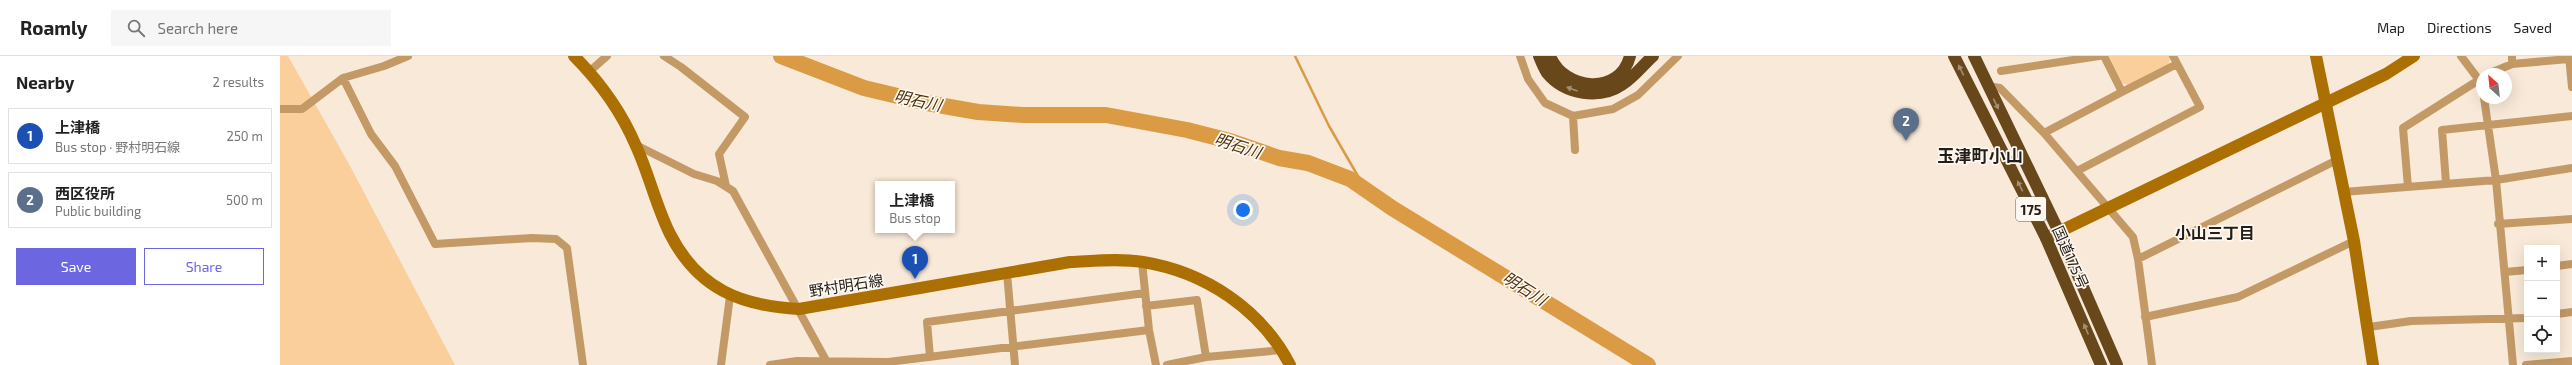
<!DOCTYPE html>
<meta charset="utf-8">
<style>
:root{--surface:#fff;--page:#f6f6f6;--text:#222;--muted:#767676;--line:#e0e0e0;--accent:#6c66e0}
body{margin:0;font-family:"Exo 2","Noto Sans JP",sans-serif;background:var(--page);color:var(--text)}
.controls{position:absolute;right:12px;bottom:12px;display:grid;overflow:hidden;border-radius:0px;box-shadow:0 4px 16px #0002}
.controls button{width:36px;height:36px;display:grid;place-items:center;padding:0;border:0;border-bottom:1px solid var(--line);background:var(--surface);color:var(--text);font:20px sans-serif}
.compass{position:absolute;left:2196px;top:12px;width:36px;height:36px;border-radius:50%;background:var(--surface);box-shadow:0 4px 16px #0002;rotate:333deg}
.you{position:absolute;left:963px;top:154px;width:14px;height:14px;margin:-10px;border:3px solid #fff;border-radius:50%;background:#1a73e8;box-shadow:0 0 0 6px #1a73e833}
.badge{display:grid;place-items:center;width:26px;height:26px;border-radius:50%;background:var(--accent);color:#fff;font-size:13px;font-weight:700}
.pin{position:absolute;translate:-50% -33px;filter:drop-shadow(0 1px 2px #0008)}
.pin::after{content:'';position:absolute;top:21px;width:14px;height:12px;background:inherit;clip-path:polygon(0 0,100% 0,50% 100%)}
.popup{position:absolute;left:595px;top:125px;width:80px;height:52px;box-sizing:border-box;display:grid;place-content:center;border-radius:0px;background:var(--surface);filter:drop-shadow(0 1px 3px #0005);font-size:13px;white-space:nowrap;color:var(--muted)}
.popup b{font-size:15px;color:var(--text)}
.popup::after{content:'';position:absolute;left:50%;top:100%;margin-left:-8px;border:8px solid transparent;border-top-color:var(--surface)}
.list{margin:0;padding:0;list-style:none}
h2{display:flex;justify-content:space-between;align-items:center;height:52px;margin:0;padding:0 16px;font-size:17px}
h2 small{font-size:13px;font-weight:400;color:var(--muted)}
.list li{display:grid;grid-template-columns:26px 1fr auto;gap:12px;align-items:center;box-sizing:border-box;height:56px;margin:0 8px 8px;padding:0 8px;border:1px solid var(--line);border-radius:0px}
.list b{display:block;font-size:15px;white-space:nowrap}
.list p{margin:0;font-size:13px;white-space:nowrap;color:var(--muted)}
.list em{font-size:13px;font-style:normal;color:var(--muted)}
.actions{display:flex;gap:8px;padding:12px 16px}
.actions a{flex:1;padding:9px 0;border:1px solid var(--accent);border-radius:0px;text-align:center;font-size:14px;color:var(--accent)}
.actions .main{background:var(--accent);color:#fff}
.icon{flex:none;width:22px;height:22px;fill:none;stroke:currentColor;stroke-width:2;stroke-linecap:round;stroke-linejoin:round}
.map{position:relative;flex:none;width:2292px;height:309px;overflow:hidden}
header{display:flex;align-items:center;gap:24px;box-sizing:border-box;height:56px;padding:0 20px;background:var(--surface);border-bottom:1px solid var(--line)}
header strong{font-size:19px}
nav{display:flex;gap:22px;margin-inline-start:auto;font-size:14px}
.search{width:280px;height:36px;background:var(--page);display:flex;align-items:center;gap:10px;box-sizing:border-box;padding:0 14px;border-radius:0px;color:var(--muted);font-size:15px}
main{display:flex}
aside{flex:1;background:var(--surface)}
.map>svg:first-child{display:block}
</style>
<header>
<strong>Roamly</strong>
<div class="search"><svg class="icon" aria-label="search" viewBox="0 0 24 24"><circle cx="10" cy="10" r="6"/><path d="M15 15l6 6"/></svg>Search here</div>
<nav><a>Map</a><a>Directions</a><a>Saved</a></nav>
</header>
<main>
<aside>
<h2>Nearby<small>2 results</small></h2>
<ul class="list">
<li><span class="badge" style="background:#1a4fb4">1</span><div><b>上津橋</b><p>Bus stop · 野村明石線</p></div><em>250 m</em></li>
<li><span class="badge" style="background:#5c6f8a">2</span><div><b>西区役所</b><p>Public building</p></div><em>500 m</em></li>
</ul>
<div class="actions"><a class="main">Save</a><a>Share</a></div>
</aside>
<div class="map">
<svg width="2292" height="309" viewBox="0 0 2292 309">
<rect width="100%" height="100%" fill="#f8e9d8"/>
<path fill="#fbcf9b" d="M0,0H8L69,108L175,309H0Z
M1829,0H1889L1890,3L1888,11L1848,29L1842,27Z"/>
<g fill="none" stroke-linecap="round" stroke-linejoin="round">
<path stroke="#db9b45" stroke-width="2.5" d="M1015,0L1049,70L1086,134"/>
<path stroke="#db9b45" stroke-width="16" d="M501,0L584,32L647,47L698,56L743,59H826L907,74L950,85L999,102L1028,107L1070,123L1112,152L1368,309"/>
<path stroke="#c39966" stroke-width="8" d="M384,0L401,11L465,61L439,98L446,130
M1240,0L1248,23L1265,47L1293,60L1295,94
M1824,0L1842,36L1764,77L1853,181L1858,203L1872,309
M2181,0L2199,24L2202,32
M2232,0V8
M2289,0L2292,31
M310,15L327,0
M1721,15L1819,0
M2208,18L2232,8L2289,3
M63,22L91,78L115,110L155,188L252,182L276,183L287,192L303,309
M1707,30L1720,32L1764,77
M1842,36L1897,8
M2204,42L2216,124L2233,309
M0,53H22L63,22L104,10L128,0
M1293,60L1333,53L1358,39L1398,0
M356,89L414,118L437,125L453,135L548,308
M1797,115L1920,51L1893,0
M2166,127L2162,74L2292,60
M2128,131L2123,72L2202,22
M2063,136L2216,124L2292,112
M2218,168L2292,163
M1858,203L2057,104
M862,206L869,274L876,309
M2277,210L2292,208
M2225,216L2247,214
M727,217L735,309
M866,250L917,244L926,301
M2277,258L2292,256
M1865,261L1958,241L2074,185
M2089,271L2131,265L2247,262
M650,301L647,266L865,237
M441,309L450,240
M490,309L517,305L608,306L869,274
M887,309L926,301L1002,294
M2246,309L2292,305"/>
<path stroke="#ac6f01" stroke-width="12" d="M294,0C319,25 342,57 356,90C369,118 376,150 390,178C418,233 461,250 519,253L790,206C814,205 839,202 863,206C925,216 981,253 1010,309
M2036,0L2074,185L2093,309
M1766,182L2106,18L2134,0"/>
<path stroke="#68471b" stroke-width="12" d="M1259,0C1261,5 1264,12 1267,17C1285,39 1320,44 1343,28C1354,21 1363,9 1373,0
M1270,0C1284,35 1340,40 1350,0
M1674,0L1766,182L1821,309
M1694,0L1779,176L1837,309"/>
</g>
<defs><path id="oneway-solid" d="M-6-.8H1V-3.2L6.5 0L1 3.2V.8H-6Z"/></defs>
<g fill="#a48e71">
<use href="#oneway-solid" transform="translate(1681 14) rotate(-117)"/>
<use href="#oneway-solid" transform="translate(1292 33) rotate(-160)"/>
<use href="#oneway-solid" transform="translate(1716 48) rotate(64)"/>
<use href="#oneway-solid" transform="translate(1740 130) rotate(-117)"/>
<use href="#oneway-solid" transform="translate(1806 273) rotate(-113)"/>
</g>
<g text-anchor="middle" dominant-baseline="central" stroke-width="3.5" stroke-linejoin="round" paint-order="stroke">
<rect fill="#fef8f1" stroke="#655f58" stroke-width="1" x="1736" y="141" width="30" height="24" rx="3"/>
<g font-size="14" font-weight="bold" fill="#231e17">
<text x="1751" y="153">175</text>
</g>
<g font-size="15" fill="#231e17" stroke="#fef8f1">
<text transform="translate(1791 201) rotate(66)">国道175号</text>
<text transform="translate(566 229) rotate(-9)">野村明石線</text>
</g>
<g font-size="16" font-style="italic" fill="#4d330f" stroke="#fef8f1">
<text transform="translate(638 44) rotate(12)">明石川</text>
<text transform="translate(958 89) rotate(18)">明石川</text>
<text transform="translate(1245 232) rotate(32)">明石川</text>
</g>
<g font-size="16" font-weight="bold" fill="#231e17" stroke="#fef8f1">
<text x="1935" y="176">小山三丁目</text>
</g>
<g font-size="17" font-weight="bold" fill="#231e17" stroke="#fef8f1">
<text x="1700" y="99">玉津町小山</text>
</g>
</g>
</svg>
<div class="controls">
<button>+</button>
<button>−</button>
<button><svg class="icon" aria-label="locate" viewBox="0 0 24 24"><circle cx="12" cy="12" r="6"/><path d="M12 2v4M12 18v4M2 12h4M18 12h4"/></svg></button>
</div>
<svg class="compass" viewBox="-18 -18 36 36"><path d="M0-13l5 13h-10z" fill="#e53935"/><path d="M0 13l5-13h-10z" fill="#767676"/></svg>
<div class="you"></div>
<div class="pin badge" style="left:635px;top:223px;background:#1a4fb4">1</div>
<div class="popup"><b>上津橋</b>Bus stop</div>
<div class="pin badge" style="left:1626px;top:85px;background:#5c6f8a">2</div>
</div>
</main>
